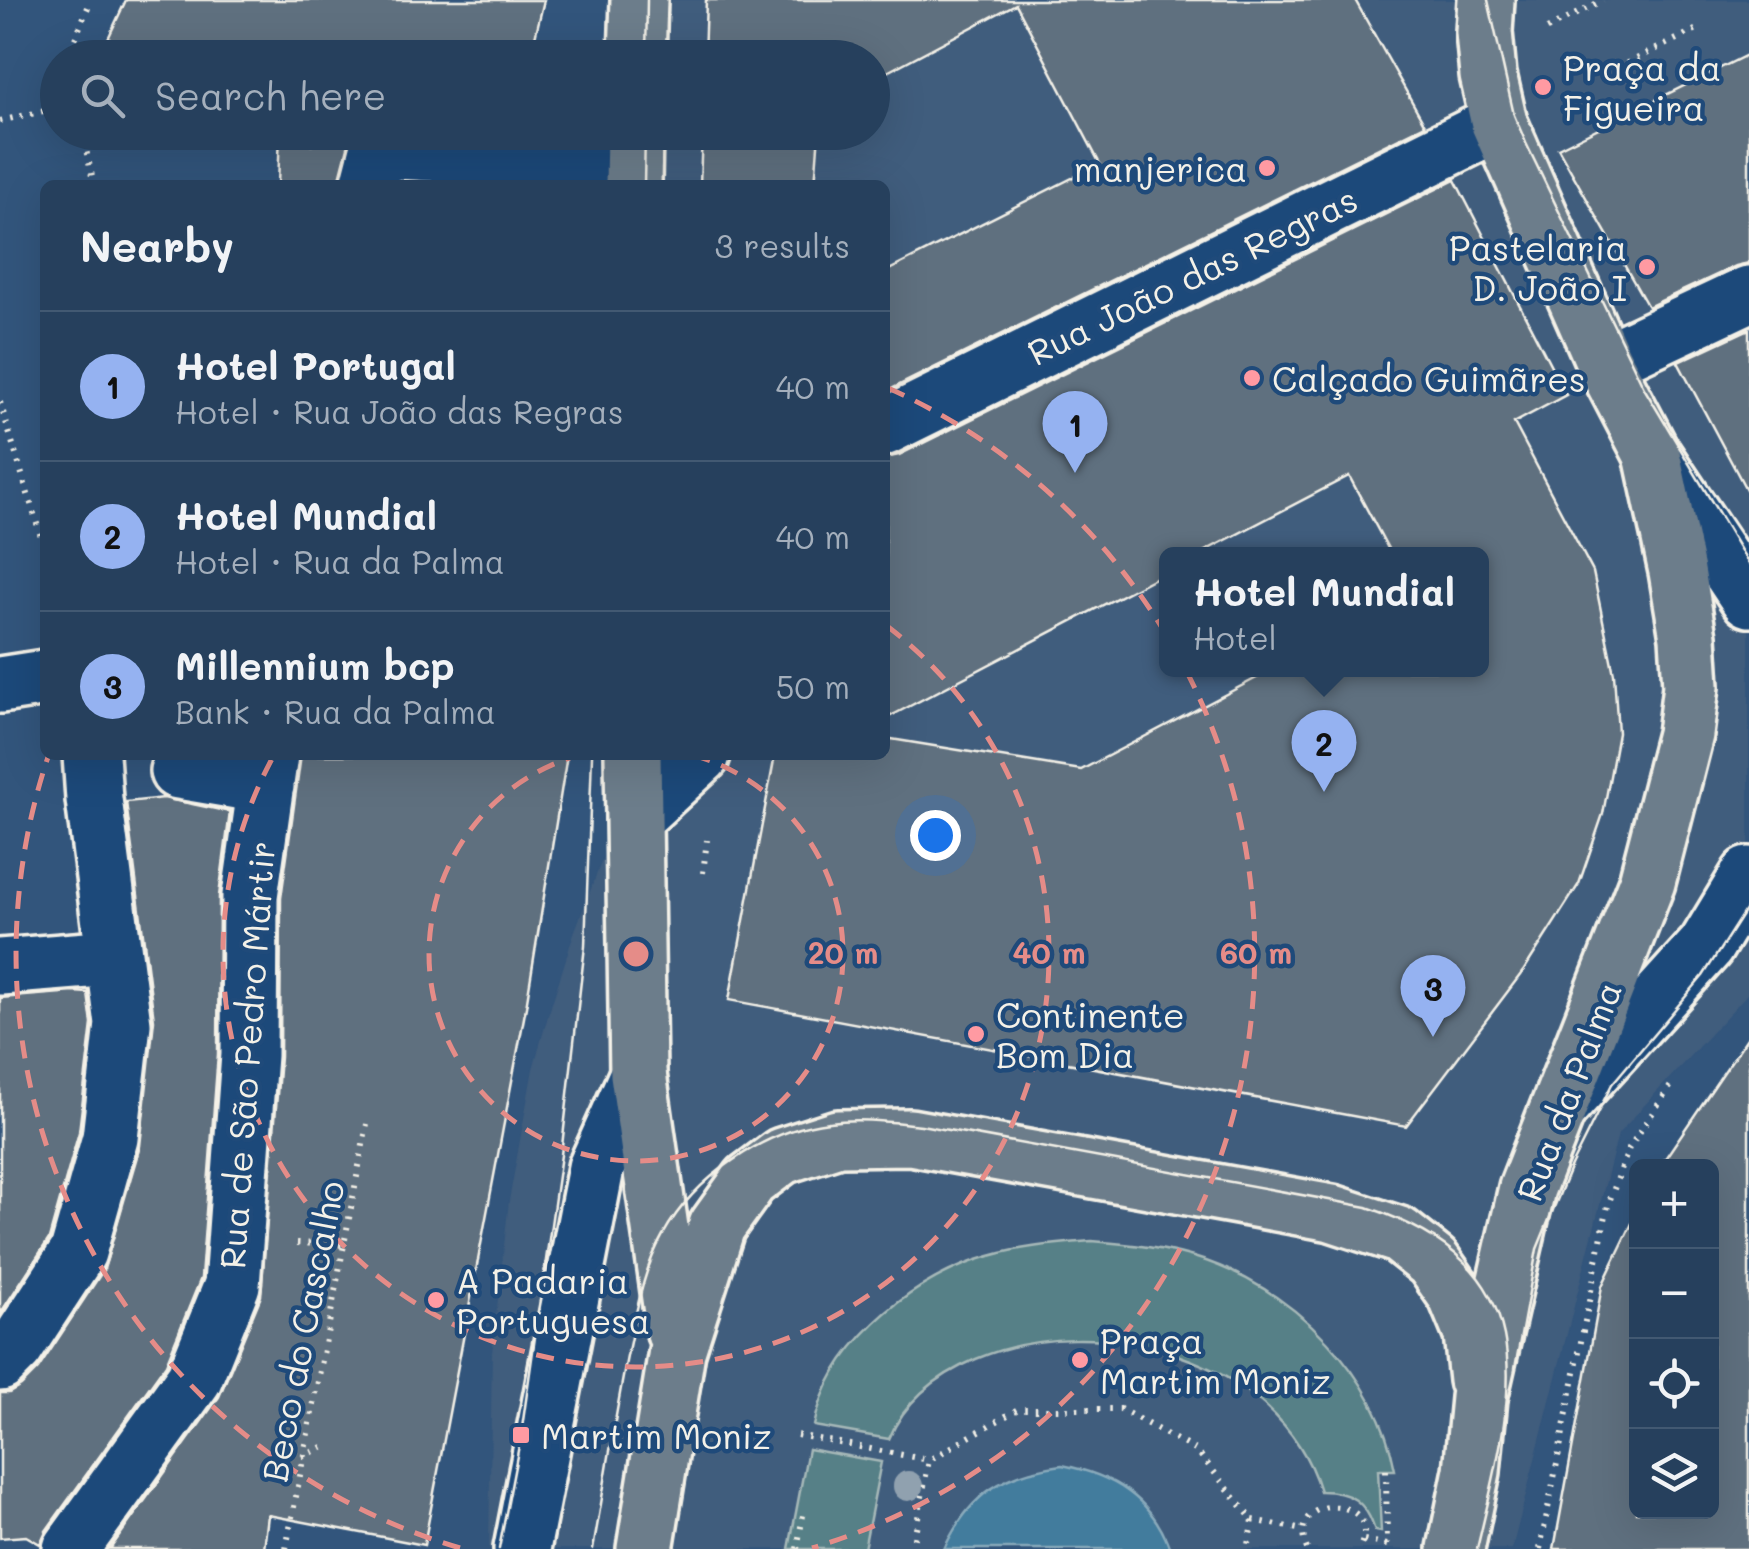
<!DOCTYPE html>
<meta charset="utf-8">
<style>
:root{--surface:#26405d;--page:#2e4763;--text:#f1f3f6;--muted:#a4afbc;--line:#425972;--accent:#95b2f1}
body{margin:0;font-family:Mali,sans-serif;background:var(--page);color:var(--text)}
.controls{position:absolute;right:30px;bottom:30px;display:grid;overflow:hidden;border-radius:15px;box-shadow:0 10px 40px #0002}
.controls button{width:90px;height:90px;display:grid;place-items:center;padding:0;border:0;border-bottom:2px solid var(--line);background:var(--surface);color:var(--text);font:50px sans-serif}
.you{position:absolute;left:935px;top:835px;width:35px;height:35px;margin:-25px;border:8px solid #fff;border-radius:50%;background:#1a73e8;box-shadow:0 0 0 15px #1a73e833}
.badge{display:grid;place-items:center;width:65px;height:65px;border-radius:50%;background:var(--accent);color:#111;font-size:32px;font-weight:700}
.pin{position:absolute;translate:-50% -82px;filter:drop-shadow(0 2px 5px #0008)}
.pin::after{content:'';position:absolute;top:52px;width:35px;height:30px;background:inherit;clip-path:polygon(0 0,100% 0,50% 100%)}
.popup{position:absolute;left:1159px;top:547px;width:330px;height:130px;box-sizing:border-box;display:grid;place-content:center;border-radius:15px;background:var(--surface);filter:drop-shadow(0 2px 8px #0005);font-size:32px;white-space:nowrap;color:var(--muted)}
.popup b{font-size:38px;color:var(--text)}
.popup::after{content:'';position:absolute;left:50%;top:100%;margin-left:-20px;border:20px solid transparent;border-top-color:var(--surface)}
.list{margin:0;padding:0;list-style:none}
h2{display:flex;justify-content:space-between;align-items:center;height:130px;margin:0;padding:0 40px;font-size:42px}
h2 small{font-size:32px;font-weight:400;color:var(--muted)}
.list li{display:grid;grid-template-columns:65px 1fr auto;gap:30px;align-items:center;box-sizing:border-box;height:150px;padding:0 40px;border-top:2px solid var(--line)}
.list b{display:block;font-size:38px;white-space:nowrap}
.list p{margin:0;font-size:32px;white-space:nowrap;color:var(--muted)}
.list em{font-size:32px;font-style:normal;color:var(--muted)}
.icon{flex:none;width:55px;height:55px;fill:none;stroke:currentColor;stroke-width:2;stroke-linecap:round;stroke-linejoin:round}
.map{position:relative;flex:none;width:1749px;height:1549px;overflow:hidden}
.search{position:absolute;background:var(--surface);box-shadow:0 10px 40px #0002;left:40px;top:40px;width:850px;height:110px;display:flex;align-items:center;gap:25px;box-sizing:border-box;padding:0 35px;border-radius:55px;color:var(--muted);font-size:38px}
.panel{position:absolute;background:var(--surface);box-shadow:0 10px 40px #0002;left:40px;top:180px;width:850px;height:580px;border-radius:15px}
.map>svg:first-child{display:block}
</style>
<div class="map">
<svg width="1749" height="1549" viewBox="0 0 1749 1549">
<rect width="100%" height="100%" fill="#32557c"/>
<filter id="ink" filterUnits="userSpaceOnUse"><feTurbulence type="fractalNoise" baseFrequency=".01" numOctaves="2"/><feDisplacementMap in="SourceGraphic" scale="20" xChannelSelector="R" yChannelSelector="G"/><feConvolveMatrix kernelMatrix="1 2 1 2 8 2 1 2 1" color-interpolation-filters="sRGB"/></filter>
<g filter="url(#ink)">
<path fill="#405d7d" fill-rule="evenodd" d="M649,0H1749V992L1618,1134L1512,1549H489L492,1353L509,1201L533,1069L548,1016L574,933L611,837L622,755H885V185H650V133L872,132V58L650,57ZM1166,554H1482V670H1166Z"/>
<path fill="#578087" stroke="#a6b8b8" stroke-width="2.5" d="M1092,1241C1131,1244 1168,1248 1206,1261C1296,1293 1377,1374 1395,1470H1378L1381,1532L1375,1531C1366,1501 1350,1491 1320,1491C1279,1356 1096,1308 976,1359C938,1375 905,1400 889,1439L814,1426C829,1348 905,1285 977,1260C1014,1247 1053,1244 1092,1241Z
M808,1449L881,1462L864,1549H789Z"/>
<path fill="#427b9d" stroke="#89aabb" stroke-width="2.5" d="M1062,1465C1113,1475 1152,1498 1170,1549H944C970,1494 1002,1473 1062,1465Z"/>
<path fill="#5f6f7f" stroke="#f4f1e8" stroke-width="2.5" d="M126,0H544L530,58H99Z
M706,0H1355L1425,125L885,392V272L1100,164L1016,4L872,80V58H704Z
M1749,54V263L1736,266L1648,307L1558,148Z
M280,132H353L339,185H278Z
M702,132H819L815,185H700Z
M1455,180L1566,395L1514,423L1593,572L1614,674L1618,733L1603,814L1579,884L1524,970L1406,1126L729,1000L775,755H885V738L1081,770L1272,670H1482V554H1391L1349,476L1199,554H1166V572L885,719V458L899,455Z
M1749,329V495L1678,362Z
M301,755H567L526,1007L424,1545L268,1515L264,1549H110L219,1397L261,1296L280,1057L281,898Z
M164,798L230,812L219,896L218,1054L201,1278L166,1364L46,1531L40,1544L26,1536L0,1538V1393H9L21,1386L38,1369L104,1269L140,1146L154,1020L126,802Z
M74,992L88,993L92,1024L79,1132L49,1239L0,1314V998Z
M1749,1035V1549H1554L1602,1286L1636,1215V1512H1712V1166H1660Z"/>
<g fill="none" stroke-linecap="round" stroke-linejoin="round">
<defs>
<path id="minor" d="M369,185L378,150L633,164
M1604,362L1749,294
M885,427L1499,123
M1652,454L1749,599
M0,685L45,678
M178,771L266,786
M635,817L702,755
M0,967L113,958
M1560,1107L1706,946L1749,875
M0,1363L16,1347L78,1252L110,1138L123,1024L94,799L91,755
M71,1549L194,1379L232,1285L249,1055L250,896L270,755
M522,1549L596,1168L638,1074"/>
<path id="major" d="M637,58L639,0
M633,185L634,132
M633,755L638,1074L675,1333
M645,1549L677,1351L717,1226L750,1180L782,1156L838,1138L910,1137L1332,1213L1399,1235L1433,1262L1456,1295L1472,1334L1477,1380
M1456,1549L1472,1471L1479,1398L1527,1188L1647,882L1685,734L1691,686L1688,637L1677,571L1652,454L1604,362L1499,123L1488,75L1484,32L1486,0"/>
</defs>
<use href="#minor" stroke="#f4f1e8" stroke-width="62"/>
<use href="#major" stroke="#f4f1e8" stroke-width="62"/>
<path stroke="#f4f1e8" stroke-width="6" stroke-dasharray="2.5 8" stroke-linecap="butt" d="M1547,29L1603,0
M67,58L91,0
M1618,68L1697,29
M44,111L58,79
M0,121L44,111L58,114
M82,132L94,185
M206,132L317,144
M0,402L45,550
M703,873L707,840
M297,1243L346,1245
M797,1435L929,1460
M302,1457L327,1445
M1386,1470L1387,1545
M1253,1520L1303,1530
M1364,1540L1387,1545
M286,1549L367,1124
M797,1549L804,1510
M912,1549L929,1460L1018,1409H1120L1197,1451L1253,1520L1247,1549
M1307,1549C1282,1491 1388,1494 1359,1549
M1540,1549L1608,1205L1629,1148L1672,1084"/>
<use href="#minor" stroke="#1f4a7a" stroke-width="55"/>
<use href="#major" stroke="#6c7d8b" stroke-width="55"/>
<path stroke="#f4f1e8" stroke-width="2.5" d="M1488,0L1514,115L1526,143L1644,388L1749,564
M646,58L647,0
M644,185L645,132
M1515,1368L1537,1249L1571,1166L1612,1084L1703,976L1749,904
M499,1549L521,1435L561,1155L585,946L592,755
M593,1549C606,1479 616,1407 631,1337C638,1303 645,1266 663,1235C694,1178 764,1130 829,1122C859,1118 890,1122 921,1125L1367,1207C1554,1271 1513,1396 1477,1549"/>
</g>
<circle fill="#90a1af" cx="908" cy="1486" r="15"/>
</g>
<g fill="none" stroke="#e58c88" stroke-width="5" stroke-dasharray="18 12">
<path d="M693 755A207 207 0 1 1 579 755"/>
<path d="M887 626A413 413 0 1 1 273 757"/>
<path d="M460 1548A620 620 0 0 1 48 757M888 388A620 620 0 0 1 812 1548"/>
</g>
<g fill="#ff9aa2" stroke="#1f4a7a" stroke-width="4">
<circle cx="1543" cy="87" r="10"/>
<circle cx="1267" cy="168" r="10"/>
<circle cx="1647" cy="267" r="10"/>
<circle cx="1252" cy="378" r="10"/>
<circle cx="976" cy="1034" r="10"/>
<circle cx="436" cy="1300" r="10"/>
<circle cx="1080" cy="1360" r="10"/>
<rect x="511" y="1425" width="20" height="20" rx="5"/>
</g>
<g text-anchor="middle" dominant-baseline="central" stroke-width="9" stroke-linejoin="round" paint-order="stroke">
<g font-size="35" fill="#f4f1e8" stroke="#1f4a7a" text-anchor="start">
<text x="1563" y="67">Praça da<tspan x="1563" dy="40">Figueira</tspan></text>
<text x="1247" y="168" text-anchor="end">manjerica</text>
<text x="1627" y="247" text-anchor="end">Pastelaria<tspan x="1627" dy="40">D. João I</tspan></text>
<text x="1272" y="378">Calçado Guimãres</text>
<text x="996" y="1014">Continente<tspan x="996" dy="40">Bom Dia</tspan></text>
<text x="456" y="1280">A Padaria<tspan x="456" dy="40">Portuguesa</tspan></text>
<text x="1100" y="1340">Praça<tspan x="1100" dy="40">Martim Moniz</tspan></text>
<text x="541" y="1435">Martim Moniz</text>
</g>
<g font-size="35" fill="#f4f1e8" stroke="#1f4a7a">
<text transform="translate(1192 275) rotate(-26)">Rua João das Regras</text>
<text transform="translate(246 1055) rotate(-86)">Rua de São Pedro Mártir</text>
<text transform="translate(1568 1091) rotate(-69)">Rua da Palma</text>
<text transform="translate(302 1331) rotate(-79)">Beco do Cascalho</text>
</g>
</g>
<circle cx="636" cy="954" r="15" fill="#e58c88" stroke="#1f4a7a" stroke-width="5"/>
<g font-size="30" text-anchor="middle" font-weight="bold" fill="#e58c88" stroke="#1f4a7a" stroke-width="9" stroke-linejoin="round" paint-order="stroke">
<text x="843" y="964">20 m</text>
<text x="1049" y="964">40 m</text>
<text x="1256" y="964">60 m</text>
</g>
</svg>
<div class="controls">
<button>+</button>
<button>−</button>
<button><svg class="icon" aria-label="locate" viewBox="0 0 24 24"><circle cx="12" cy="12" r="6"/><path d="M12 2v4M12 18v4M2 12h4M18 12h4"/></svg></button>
<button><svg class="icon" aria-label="layers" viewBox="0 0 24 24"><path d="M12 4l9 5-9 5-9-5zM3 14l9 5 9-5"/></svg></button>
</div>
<div class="you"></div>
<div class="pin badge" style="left:1075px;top:473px">1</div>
<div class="pin badge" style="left:1324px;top:792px">2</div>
<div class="popup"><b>Hotel Mundial</b>Hotel</div>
<div class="pin badge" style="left:1433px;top:1037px">3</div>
<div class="search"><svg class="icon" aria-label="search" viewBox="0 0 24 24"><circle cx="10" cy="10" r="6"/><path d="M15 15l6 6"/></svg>Search here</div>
<section class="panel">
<h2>Nearby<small>3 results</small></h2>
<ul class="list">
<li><span class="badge">1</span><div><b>Hotel Portugal</b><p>Hotel · Rua João das Regras</p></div><em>40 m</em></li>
<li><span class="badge">2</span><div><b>Hotel Mundial</b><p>Hotel · Rua da Palma</p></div><em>40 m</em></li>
<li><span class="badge">3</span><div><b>Millennium bcp</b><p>Bank · Rua da Palma</p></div><em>50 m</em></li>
</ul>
</section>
</div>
